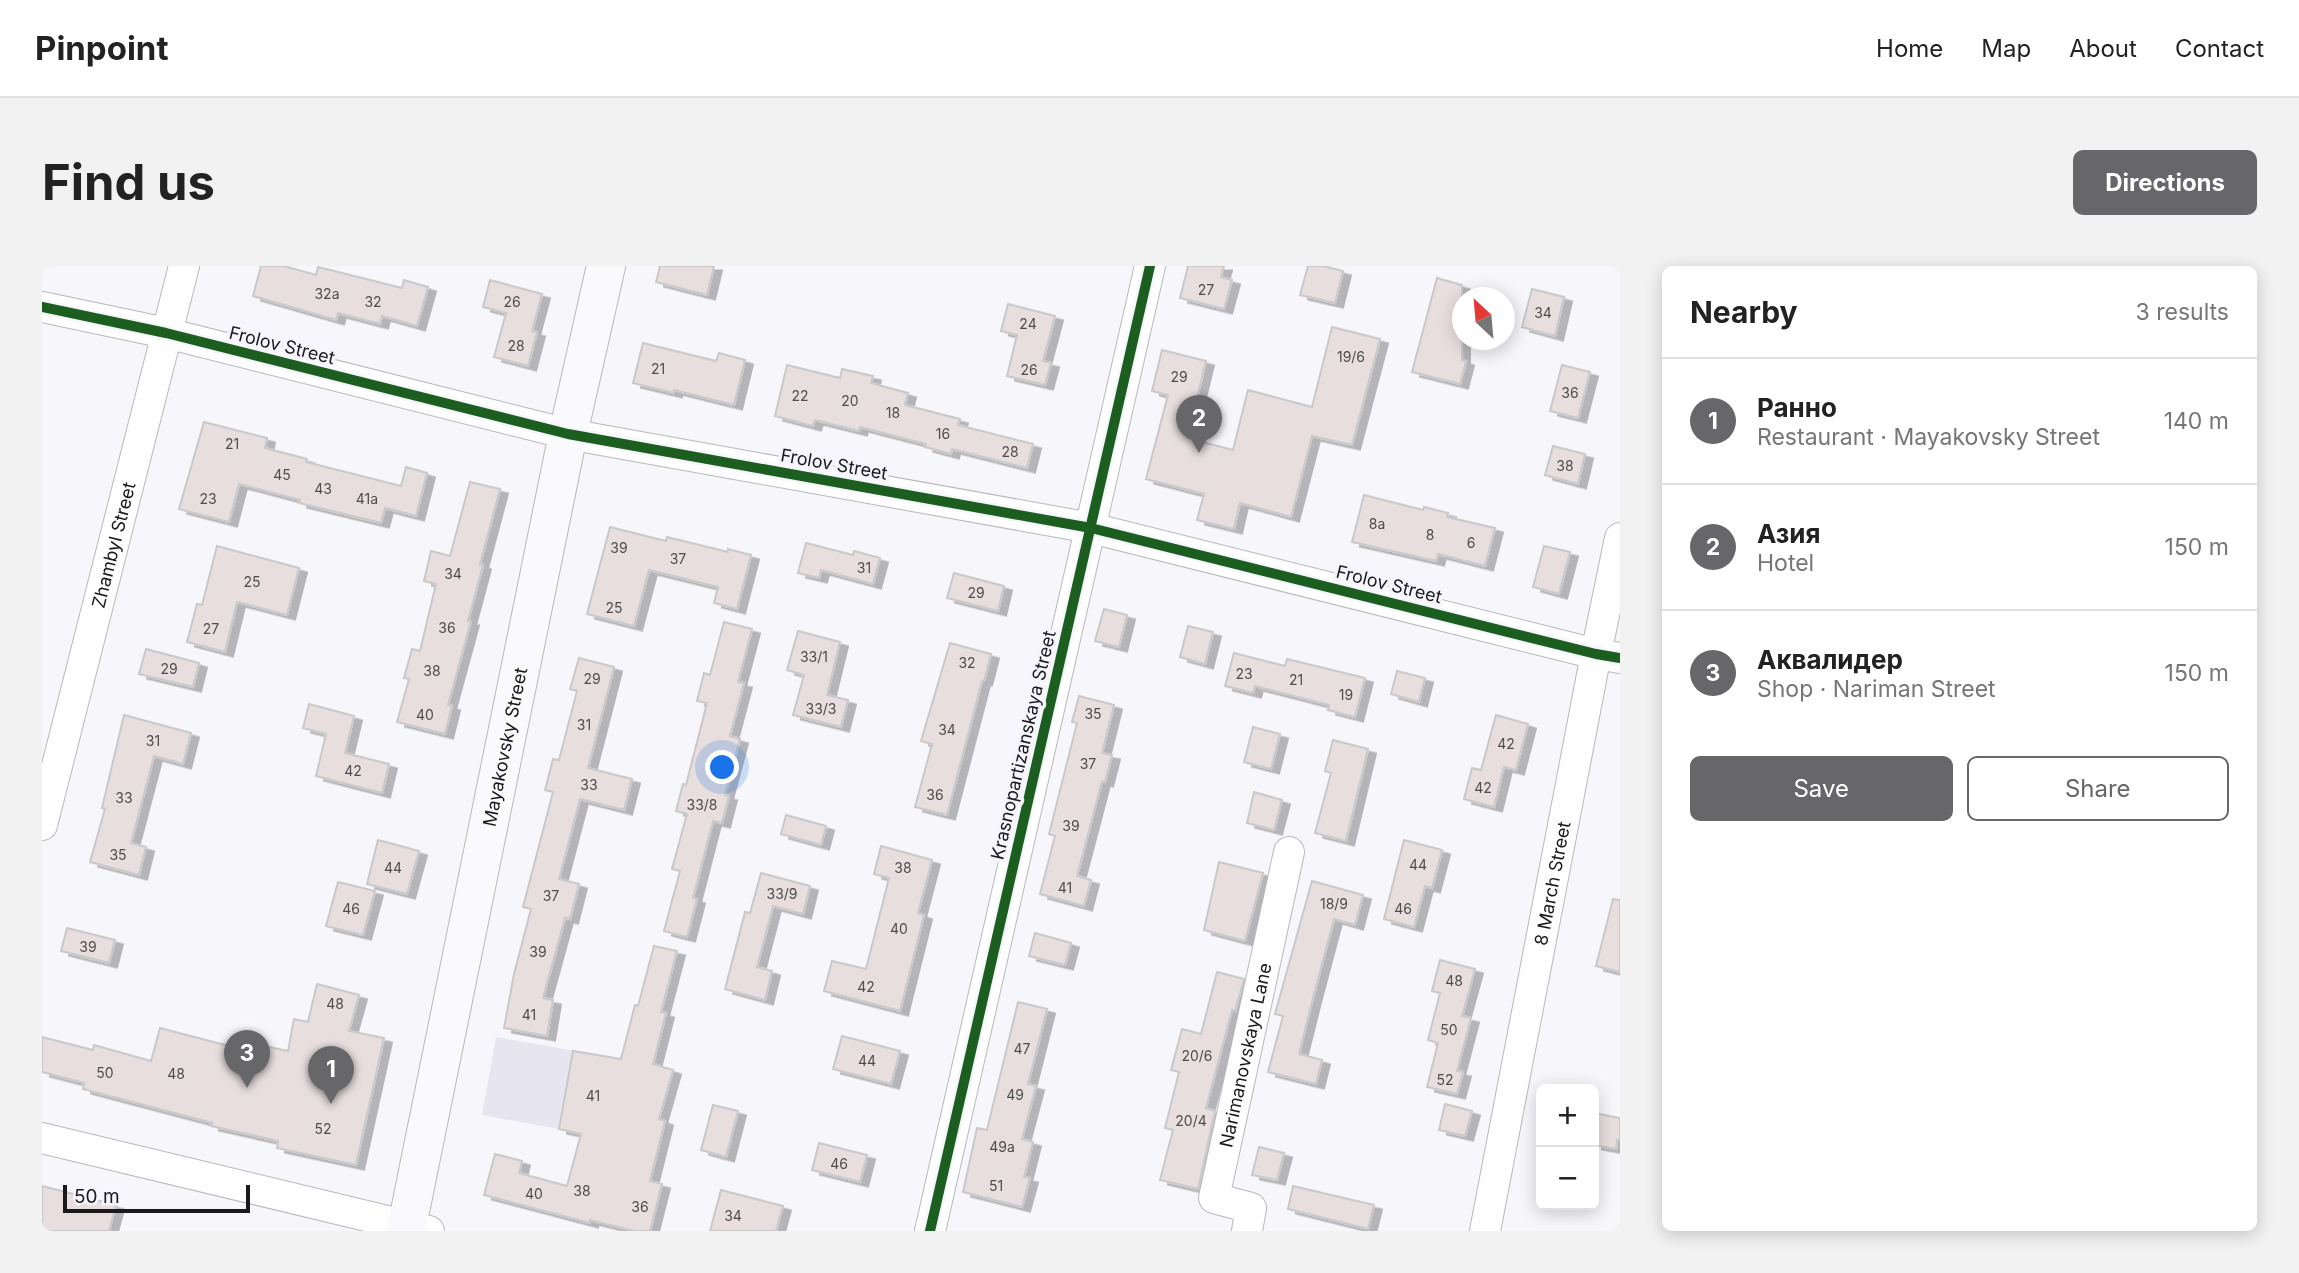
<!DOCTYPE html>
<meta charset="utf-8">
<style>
:root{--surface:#fff;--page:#f2f2f2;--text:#222;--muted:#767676;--line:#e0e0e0;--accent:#67676a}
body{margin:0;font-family:Inter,sans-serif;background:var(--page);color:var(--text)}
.controls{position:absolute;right:21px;bottom:21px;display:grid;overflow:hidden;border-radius:10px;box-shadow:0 4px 18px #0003}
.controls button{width:63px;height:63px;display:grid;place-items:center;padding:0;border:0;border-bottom:2px solid var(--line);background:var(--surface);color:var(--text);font:35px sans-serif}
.compass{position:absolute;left:1410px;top:21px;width:63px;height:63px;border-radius:50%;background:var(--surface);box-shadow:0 4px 18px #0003;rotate:334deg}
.scale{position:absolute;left:21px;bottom:18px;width:187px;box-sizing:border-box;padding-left:7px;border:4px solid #1a1a1c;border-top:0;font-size:19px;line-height:24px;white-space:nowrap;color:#1a1a1c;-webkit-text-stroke:5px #f6f5fc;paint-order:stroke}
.you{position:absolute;left:681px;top:502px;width:24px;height:24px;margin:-18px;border:5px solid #fff;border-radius:50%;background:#1a73e8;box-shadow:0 0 0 10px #1a73e833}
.badge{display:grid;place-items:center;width:46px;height:46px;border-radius:50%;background:var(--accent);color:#fff;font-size:23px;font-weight:700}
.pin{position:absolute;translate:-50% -58px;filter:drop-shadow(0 2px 4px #0008)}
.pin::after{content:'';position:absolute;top:37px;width:24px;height:21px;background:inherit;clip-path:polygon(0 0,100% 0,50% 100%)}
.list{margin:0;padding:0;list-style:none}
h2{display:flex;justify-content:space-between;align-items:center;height:91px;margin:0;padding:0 28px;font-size:30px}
h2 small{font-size:23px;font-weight:400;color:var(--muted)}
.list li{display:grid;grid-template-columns:46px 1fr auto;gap:21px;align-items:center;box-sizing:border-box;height:126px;padding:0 28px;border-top:2px solid var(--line)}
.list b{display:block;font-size:26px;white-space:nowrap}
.list p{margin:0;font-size:23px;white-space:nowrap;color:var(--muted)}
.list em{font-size:23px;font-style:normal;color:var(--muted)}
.actions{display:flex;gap:14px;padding:21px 28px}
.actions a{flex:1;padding:16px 0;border:2px solid var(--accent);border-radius:10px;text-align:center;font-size:24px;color:var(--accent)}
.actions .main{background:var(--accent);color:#fff}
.map{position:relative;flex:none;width:1578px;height:965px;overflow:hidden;border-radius:10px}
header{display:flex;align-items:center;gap:42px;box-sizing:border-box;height:98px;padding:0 35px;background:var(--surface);border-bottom:2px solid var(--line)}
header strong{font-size:33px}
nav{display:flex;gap:38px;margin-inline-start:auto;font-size:24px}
.intro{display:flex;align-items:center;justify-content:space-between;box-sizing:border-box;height:168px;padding:0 42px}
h1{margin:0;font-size:49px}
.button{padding:18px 32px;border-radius:10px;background:var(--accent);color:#fff;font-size:24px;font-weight:700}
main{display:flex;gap:42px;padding:0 42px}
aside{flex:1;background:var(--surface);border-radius:10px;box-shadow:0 4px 18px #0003}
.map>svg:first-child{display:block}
</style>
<header>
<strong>Pinpoint</strong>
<nav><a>Home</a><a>Map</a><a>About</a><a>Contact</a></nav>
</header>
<div class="intro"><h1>Find us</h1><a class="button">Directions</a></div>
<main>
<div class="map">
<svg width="1578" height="965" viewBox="0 0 1578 965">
<defs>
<filter id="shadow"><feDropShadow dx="8" dy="4.5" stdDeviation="0" flood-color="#0004"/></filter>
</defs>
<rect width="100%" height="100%" fill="#f7f6fb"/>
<path fill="#e7e6f0" d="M454,771L585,794L571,873L440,849Z"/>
<path fill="#e7dedd" stroke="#c9c8ca" stroke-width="2" filter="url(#shadow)" d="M219,0H242L274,9L276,1L360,22L362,14L386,21L375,60L340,50L338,58L296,47L294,54L211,30Z
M618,0H672L665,29L614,16Z
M1146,0H1182L1179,11L1190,14L1182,43L1138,32Z
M1266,0H1281L1301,5L1293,37L1258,29Z
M1395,12L1420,19V94L1424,95L1418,118L1370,106Z
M448,14L500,28L490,65L495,66L486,100L452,91L464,47L441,41Z
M1490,23L1522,31L1513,70L1480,61Z
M966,38L1013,50L1001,95L1009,97L1003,119L965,110L975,69L959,65Z
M1290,61L1338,73L1310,179L1270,170L1249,251L1198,237L1192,263L1155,254L1162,228L1104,213L1126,129L1110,125L1120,84L1164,95L1145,172L1191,184L1206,124L1270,141Z
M601,77L674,95L677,87L703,94L692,139L632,124V127L591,117Z
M745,99L798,112L800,103L831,110L829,117L866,127L863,139L918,153L916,159L991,178L985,202L910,183L909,188L883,181L884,178L818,161L817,165L773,154L771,160L733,150Z
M1520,99L1548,106L1536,152L1508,145Z
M162,156L225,172L223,182L265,193L264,196L359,220L364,201L385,207L374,250L343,242L339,257L257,237L258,234L197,218L187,256L137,243Z
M1511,180L1543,188L1536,218L1503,209Z
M428,216L458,223L438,298L441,299L426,355H429L406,439L410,440L403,468L355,456L367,413L362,412L370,383L378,385L394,318L382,315L389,285L408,290Z
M1322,229L1381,244L1382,241L1406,247L1405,251L1453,262L1443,300L1396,288L1394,295L1310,276Z
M568,261L624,275L625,271L686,286V283L709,289L695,343L672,337L676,321L607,304L592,360L545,348Z
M764,277L811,289L812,285L838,292L831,318L779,304L777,312L756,307Z
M175,280L257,302L245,349L195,336L183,386L145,376L155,338L160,339Z
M1502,280L1528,286L1517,328L1491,321Z
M912,307L962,320L956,345L905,332Z
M1062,343L1085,349L1077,381L1053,375Z
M682,356L710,363L696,416L702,417L688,470L698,473L683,529L687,530L680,557L671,555L651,632L655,633L645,671L622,665L638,605L630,603L645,548L634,545L641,518L644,519L665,437L655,435L662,407L668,409Z
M1146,360L1171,366L1163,398L1138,391Z
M756,365L798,376L785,429L806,434L799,461L751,449L762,409L745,404Z
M908,377L949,388L942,415H940L905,549L873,541L890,478L879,475Z
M104,383L157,397L151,421L97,408Z
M1192,387L1243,400L1245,393L1323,412L1313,451L1286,444L1287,439L1213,420L1211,427L1183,420Z
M537,392L572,401L546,502L590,513L582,544L538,533L517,613L537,618L528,653L523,652L501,732L511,734L505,770L462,762L472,708L489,643L481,641L511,526L503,524L511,493L517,494L535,425L528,423Z
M1355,405L1383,412L1377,436L1349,428Z
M1037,430L1072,439L1060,487L1070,489L1063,516L1060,515L1035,610L1049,614L1042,640L998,628L1013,570L1007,568L1035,457L1030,456Z
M267,438L312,450L303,487L347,498L340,527L274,510L284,468L261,462Z
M82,449L149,467L141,498L112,490L89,577L104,581L97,609L48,596L63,543L60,542Z
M1454,449L1486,458L1474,504L1462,501L1452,541L1422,533L1430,502L1439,504Z
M1211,461L1238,468L1229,503L1202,496Z
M1291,474L1326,483L1304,575L1273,567L1289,507L1283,505Z
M1212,526L1240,534L1232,564L1205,557Z
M744,549L784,560L779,579L739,568Z
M336,574L377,585L365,628L325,618Z
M1362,574L1400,584L1390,622L1383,620L1372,661L1342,653Z
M839,580L890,594L876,647L882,649L858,745L782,725L790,695L824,703L847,612L832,608Z
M1177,596L1221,607L1203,675L1162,664Z
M719,607L768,620L761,648L731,640L715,701L730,705L723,734L683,723L703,646L708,647Z
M1270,615L1321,629L1313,659L1292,653L1271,732L1257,788L1280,794L1274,818L1226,806L1241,750L1233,748Z
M296,616L333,625L321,669L284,660Z
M1571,633L1578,634V706L1554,700Z
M25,662L73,674L67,697L19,685Z
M993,667L1029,677L1023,699L987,690Z
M612,680L635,685L619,746L624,747L611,798L631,804L617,853L623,855L608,915L620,918L608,965H592L548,954V957L442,929L453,888L480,895L477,907L525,920L539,868L517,863L531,785L579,793L593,739L596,740Z
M1398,694L1433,703L1420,750L1429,752L1415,805L1421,806L1415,828L1385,821L1396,777L1386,774L1398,727L1390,725Z
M1175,706L1202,713L1193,745L1190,744L1164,842L1173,845L1156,923L1118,914L1131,864L1123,862L1137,806L1129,804L1140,763L1159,768Z
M275,718L317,729L307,765L342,772L314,899L235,882L236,875L169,860L170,857L41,823L42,817L0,806V771L51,784L52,779L109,795L118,762L187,780L189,773L246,785L252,753L266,756Z
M976,736L1005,743L986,818L994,820L980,873L991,876L982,911L988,912L980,941L921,926L935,862L945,864Z
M800,770L858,785L849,818L791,803Z
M1403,838L1430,845L1423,870L1397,864Z
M671,839L696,845L684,891L659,884Z
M1552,847L1578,852V874H1575L1574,883L1552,879Z
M777,877L825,889L818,916L770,904Z
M1217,881L1242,887L1235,914L1210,909Z
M0,920L74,939L67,965H0Z
M1251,920L1332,939L1326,963L1246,943Z
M679,924L741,940L734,965H668Z"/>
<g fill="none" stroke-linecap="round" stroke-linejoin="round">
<defs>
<g id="street">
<path d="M0,41L124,67L526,168L1049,262L1554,388L1578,392"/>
<path id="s1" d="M0,559L142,0"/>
<path d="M0,872L387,965"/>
<path d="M888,965L1108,0"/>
<path id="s2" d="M1205,965L1209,942L1172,932L1247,586"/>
<path id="s3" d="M1443,965L1554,388L1578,272"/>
</g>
<g id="secondary">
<path id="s4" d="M364,965L526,168L564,0"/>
</g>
</defs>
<use href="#street" stroke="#b9b8bc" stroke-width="32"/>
<use href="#secondary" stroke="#b9b8bc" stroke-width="40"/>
<use href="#street" stroke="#fefefe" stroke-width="30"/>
<use href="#secondary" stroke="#faf9fc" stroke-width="38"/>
<defs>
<path id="cycleway" d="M0,41L124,67L526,168L1049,262L1554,388L1578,392
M888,965L1108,0"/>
</defs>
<use href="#cycleway" stroke="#f6f5fc" stroke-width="15"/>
<use href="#cycleway" stroke="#1b5e20" stroke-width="10"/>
</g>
<g text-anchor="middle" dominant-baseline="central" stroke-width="7" stroke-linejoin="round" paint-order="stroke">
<g font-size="14" fill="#4e4c4d">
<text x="1164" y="23">27</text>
<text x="285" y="27">32а</text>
<text x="331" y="35">32</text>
<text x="470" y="35">26</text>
<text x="1501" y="46">34</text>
<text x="986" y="57">24</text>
<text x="474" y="79">28</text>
<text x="1309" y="90">19/6</text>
<text x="616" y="102">21</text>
<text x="987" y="103">26</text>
<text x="1137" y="110">29</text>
<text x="1528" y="126">36</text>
<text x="758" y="129">22</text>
<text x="808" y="134">20</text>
<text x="851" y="146">18</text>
<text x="901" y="167">16</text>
<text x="190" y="177">21</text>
<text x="968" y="185">28</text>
<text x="1523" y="199">38</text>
<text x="240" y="208">45</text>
<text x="281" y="222">43</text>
<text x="166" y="232">23</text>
<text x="325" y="232">41а</text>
<text x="1335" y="257">8а</text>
<text x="1388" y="268">8</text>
<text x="1429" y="276">6</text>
<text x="577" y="281">39</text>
<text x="636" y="292">37</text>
<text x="822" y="301">31</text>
<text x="411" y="307">34</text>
<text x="210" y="315">25</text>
<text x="934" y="326">29</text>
<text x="572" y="341">25</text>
<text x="405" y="361">36</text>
<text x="169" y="362">27</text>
<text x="772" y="390">33/1</text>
<text x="925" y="396">32</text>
<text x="127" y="402">29</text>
<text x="390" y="404">38</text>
<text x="1202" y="407">23</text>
<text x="550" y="412">29</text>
<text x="1254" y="413">21</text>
<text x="1304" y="428">19</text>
<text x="779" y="442">33/3</text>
<text x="1051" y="447">35</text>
<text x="383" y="448">40</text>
<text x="542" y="458">31</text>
<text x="905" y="463">34</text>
<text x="111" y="474">31</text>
<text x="1464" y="477">42</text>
<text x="1046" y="497">37</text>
<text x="311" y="504">42</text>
<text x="547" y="518">33</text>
<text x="1441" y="521">42</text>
<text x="893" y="528">36</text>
<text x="82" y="531">33</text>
<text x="660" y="538">33/8</text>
<text x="1029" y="559">39</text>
<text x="76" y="588">35</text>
<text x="1376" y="598">44</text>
<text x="351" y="601">44</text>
<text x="861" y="601">38</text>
<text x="1023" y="621">41</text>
<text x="740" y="627">33/9</text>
<text x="509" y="629">37</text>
<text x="1292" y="637">18/9</text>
<text x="309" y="642">46</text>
<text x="1361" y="642">46</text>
<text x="857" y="662">40</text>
<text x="46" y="680">39</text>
<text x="496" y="685">39</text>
<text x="1412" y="714">48</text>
<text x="824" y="720">42</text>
<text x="293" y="737">48</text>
<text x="487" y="748">41</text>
<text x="1407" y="763">50</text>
<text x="980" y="782">47</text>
<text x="1155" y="789">20/6</text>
<text x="825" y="794">44</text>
<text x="63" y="806">50</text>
<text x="134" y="807">48</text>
<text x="1403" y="813">52</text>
<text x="973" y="828">49</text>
<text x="551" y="829">41</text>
<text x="1149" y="854">20/4</text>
<text x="281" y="862">52</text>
<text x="960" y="880">49а</text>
<text x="797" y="897">46</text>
<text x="954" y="919">51</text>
<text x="540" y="924">38</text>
<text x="492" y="927">40</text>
<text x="598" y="940">36</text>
<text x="691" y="949">34</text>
</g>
<g font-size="18" fill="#1a1a1c" stroke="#f6f5fc">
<text transform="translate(240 79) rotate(14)">Frolov Street</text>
<text transform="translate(792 198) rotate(10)">Frolov Street</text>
<text stroke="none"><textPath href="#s1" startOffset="289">Zhambyl Street</textPath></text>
<text transform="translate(1347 318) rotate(14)">Frolov Street</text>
<text transform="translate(981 479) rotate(-77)">Krasnopartizanskaya Street</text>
<text stroke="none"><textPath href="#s4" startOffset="494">Mayakovsky Street</textPath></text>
<text stroke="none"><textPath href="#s3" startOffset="354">8 March Street</textPath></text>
<text stroke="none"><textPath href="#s2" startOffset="208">Narimanovskaya Lane</textPath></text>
</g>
</g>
</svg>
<div class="controls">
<button>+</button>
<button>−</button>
</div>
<svg class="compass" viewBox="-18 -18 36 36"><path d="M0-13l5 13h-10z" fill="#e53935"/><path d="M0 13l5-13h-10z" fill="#767676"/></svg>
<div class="scale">50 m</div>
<div class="you"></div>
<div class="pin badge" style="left:289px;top:838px">1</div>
<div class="pin badge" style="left:1157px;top:187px">2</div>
<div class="pin badge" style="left:205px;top:822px">3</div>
</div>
<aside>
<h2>Nearby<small>3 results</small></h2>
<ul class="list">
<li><span class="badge">1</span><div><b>Ранно</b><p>Restaurant · Mayakovsky Street</p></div><em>140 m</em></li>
<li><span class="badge">2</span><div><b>Азия</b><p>Hotel</p></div><em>150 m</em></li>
<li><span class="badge">3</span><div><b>Аквалидер</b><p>Shop · Nariman Street</p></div><em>150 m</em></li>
</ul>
<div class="actions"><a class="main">Save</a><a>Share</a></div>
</aside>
</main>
